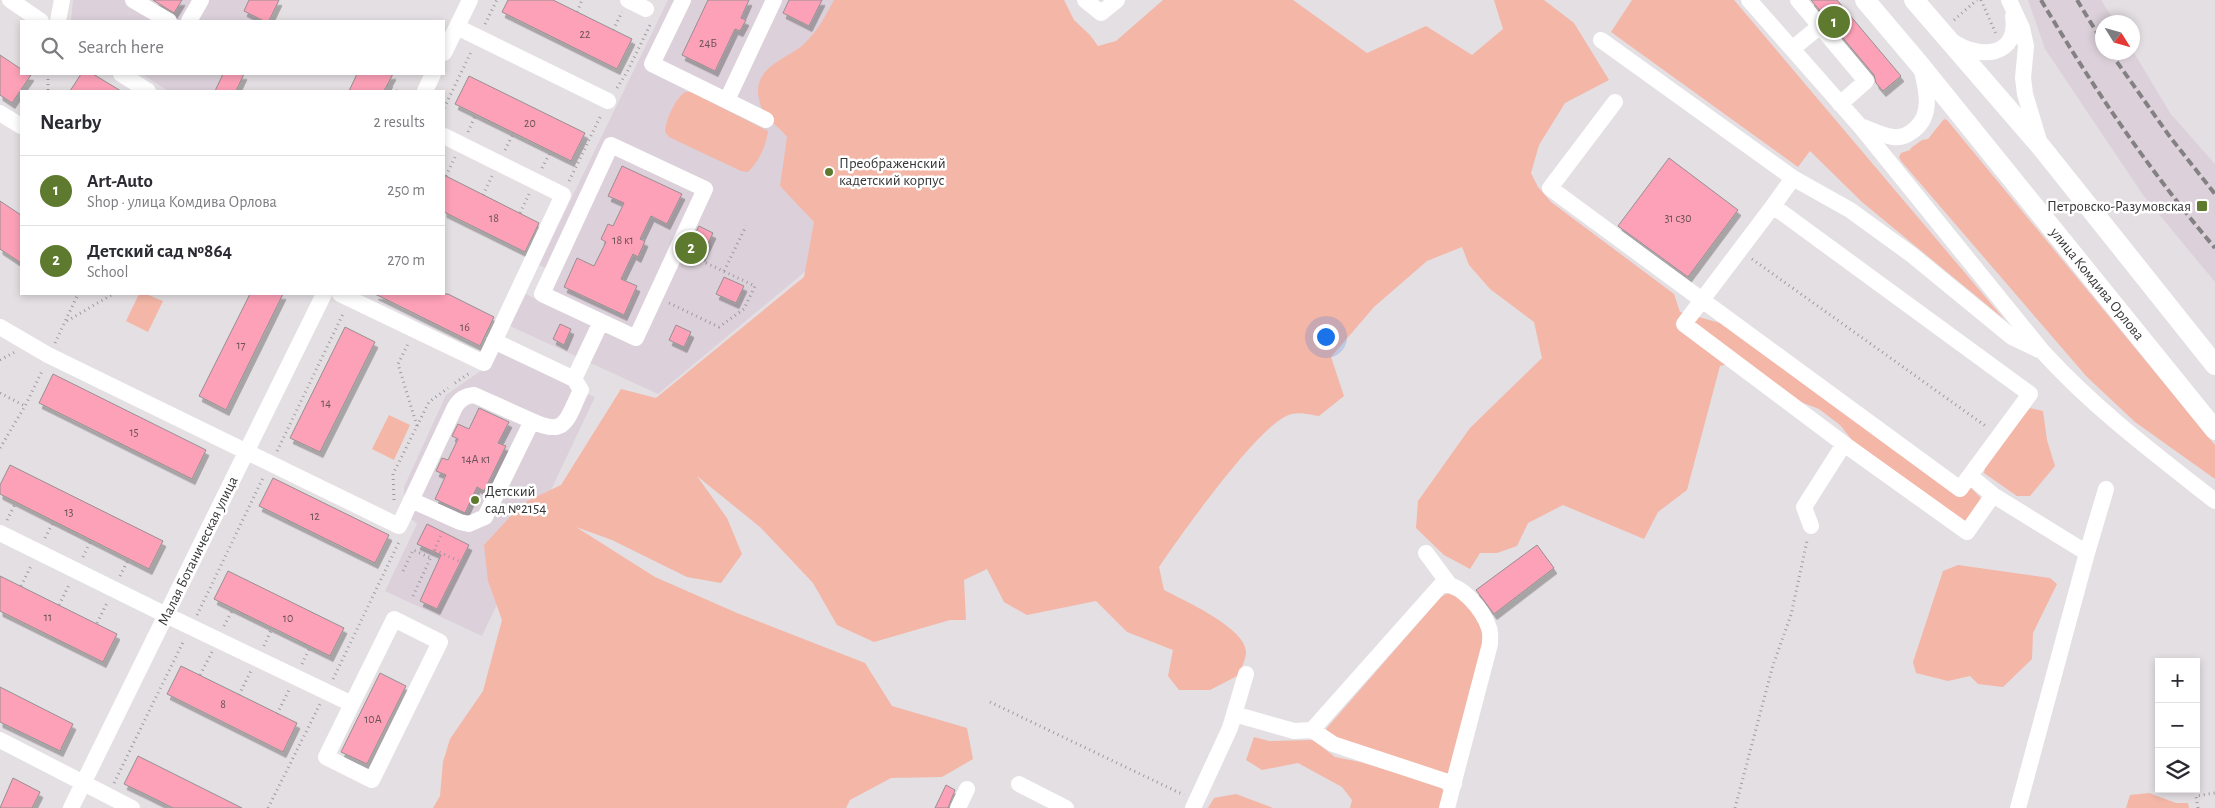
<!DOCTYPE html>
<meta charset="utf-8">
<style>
:root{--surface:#fff;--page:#f7f7f7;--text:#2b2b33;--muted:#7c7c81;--line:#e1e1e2;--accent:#5d7a2f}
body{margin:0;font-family:"Alegreya Sans",sans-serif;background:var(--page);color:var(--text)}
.controls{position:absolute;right:15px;bottom:15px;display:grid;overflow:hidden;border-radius:0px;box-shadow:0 2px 8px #0003}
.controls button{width:45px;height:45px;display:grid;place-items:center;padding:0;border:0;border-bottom:1px solid var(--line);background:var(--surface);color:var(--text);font:25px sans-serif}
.compass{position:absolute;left:2095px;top:15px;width:45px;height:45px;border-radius:50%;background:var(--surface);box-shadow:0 2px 8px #0003;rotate:127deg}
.you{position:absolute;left:1325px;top:336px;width:18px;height:18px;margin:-12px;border:4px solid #fff;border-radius:50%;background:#1a73e8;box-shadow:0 0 0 8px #1a73e833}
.badge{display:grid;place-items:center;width:32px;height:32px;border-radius:50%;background:var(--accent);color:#fff;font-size:16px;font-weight:700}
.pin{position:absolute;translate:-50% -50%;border:2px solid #fff;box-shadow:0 1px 5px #0006}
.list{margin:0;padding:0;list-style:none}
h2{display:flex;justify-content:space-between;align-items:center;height:65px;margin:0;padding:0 20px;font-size:21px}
h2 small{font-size:16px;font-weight:400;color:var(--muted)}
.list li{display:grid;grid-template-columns:32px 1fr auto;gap:15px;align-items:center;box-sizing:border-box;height:70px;padding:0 20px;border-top:1px solid var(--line)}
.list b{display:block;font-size:19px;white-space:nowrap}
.list p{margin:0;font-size:16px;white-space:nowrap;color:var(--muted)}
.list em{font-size:16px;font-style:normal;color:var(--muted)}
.icon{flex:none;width:28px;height:28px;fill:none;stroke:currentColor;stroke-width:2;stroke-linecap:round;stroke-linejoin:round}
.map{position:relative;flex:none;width:2215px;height:808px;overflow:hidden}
.search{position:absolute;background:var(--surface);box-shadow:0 2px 8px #0003;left:20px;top:20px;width:425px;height:55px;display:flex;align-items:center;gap:12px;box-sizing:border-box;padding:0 18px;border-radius:0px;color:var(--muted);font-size:19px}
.panel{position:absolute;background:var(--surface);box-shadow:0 2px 8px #0003;left:20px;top:90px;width:425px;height:205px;border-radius:0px}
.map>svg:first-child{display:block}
</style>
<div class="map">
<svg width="2215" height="808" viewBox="0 0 2215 808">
<defs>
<filter id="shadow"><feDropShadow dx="3" dy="5.5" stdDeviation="0" flood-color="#0004"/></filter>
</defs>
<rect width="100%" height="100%" fill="#e4dfe3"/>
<path fill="#dcd1da" d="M73,0H279L269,21H71Z
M668,0H1052L1082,41L658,394L510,326L526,294L536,299L550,270L539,265Z
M2028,0H2101L2115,22H2102V52L2133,51L2170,113L2215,164V282L2143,195L2045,49Z
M142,74H244L236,91H168Z
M498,352L595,397L482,636L385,591L417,524L405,513L404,487L446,395L492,363Z"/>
<path fill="#f3b6a7" d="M834,0H1064L1074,20L1090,35L1098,46L1116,41L1163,0H1293L1367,53L1426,26L1472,55L1503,29L1494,0H1544L1574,23L1609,80L1565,103L1539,145L1531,173L1538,187L1551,202L1674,294L1680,312L1735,327L1951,490L1971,488L1981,498L1966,523L1852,440L1840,425L1819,409L1801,402L1744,360L1720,366L1687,490L1658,512L1644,539L1563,505L1528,523L1517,546L1497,553H1480L1470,569L1444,555L1416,528L1418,501L1470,428L1542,358L1534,322L1490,289L1469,265L1462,247L1427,261L1374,307L1331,357L1344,396L1319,416C1311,415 1300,412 1292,414C1262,419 1178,539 1159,567L1164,590C1183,600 1246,628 1246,652C1246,659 1241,668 1239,675L1210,690H1179L1168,676L1173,650L1127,632L1096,601L1027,615L1004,602L987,569L964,580L966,620H950L874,642L837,625L813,583L760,527L697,476L727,518L742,554L721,583L687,577L612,540L576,527L655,577L737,613L865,663L892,706L967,728L973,759L942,777L891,778L850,800L846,808H433L440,796L443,762L450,739L483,691L502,620L488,581L484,545L523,503L561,485L621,389L656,398L804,277L814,222L780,186L787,137C780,128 769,121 763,111C760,106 759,99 758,93C757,64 791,58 806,42C818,30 826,15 834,0Z
M1632,0H1734L2004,319L1862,202L1810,151L1798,167L1611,32Z
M685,92H691L768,131C767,144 758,163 748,172L741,171L669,137L665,132C666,119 675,99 685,92Z
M1944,119L1947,120L2215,445V479L2135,422L2087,377L1901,161L1899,157L1901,153L1910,150L1911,148L1922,140L1928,139Z
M139,294H146L163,301L148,332L126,321Z
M2030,408L2043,411L2047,440L2055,466L2030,496H2017L1984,473L1986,462Z
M389,415L410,425L394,460L372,449Z
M1958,565L2050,578L2057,584L2033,633L2032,659L2003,687L1978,684L1970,676L1948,681L1916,673L1913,662L1943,571Z
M1450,592L1460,596L1483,628L1485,644L1450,773L1444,777L1331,737L1326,729L1441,597Z
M1254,737L1269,741L1313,740L1335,757L1360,762L1440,786L1445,793L1440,808H1350L1352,800L1342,787L1298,763L1262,770L1246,760Z
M2149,793L2176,803H2188L2189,808H2126L2130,795Z
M1236,794L1273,808H1208L1214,798Z"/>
<path fill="#fda1b8" stroke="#958f90" filter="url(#shadow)" d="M153,0H182L174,13Z
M249,0H279L269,21H264L244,11Z
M508,0H553L632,39L617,69L502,12Z
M708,0H749L741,18L746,20L740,31L735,29L715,71L682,55Z
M789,0H822L809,26L783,13Z
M1811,0H1837L1901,76L1883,91L1876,83L1874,75Z
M0,55L21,69V74L31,75L12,103L0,95Z
M81,74H93L121,91H70Z
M223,74H244L236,91H215Z
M357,74H393L384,91H349Z
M469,76L585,133L571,161L455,104Z
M1669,158L1738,210L1688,277L1618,226Z
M622,166L682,194L667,224L651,216L640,239L645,241L638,257L633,254L621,279L637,286L624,315L564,287L577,258L594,266L606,242L601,239L608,224L613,226L624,203L608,196Z
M444,175L539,223L525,252L444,212Z
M0,201L21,215V263L0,249Z
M699,226L713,233L702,256L688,249Z
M724,277L744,286L736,303L716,294Z
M250,294H283L226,410L199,396Z
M375,294H448L494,317L480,346Z
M560,324L571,329L564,345L553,339Z
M676,325L691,332L684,347L669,340Z
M345,327L375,342L320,452L290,438Z
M53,374L206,450L192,479L39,403Z
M479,408L509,422L498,443L506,446L484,491L477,487L465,513L435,499L446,475L436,471L442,458L448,460L458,439L452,436L458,424L469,429Z
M10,465L163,541L149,569L0,494V485Z
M273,478L389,535L375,563L259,506Z
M427,524L469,545L437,609L420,601L441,555L417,544Z
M1537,545L1554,568L1494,614L1476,590Z
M228,571L344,628L330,656L214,599Z
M0,576L117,634L103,662L0,611Z
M181,666L297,723L283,752L167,694Z
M380,673L406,686L367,764L341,752Z
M0,687L73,724L60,751L0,722Z
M138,756L242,808H173L145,794L124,784Z
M13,778L40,792L32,808H0Z
M946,785L955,790L948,808H935Z"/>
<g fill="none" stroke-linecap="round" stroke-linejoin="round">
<path stroke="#9e9b9e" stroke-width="3" stroke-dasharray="1 4" stroke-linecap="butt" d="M1981,0L1996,34
M577,12L582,0
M1954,20L1977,0
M485,24L497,0
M613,30L622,12
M48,74V91
M387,86L397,91
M617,88L627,72L651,23
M444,108L472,50
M468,132L476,114
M505,150L514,132
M542,168L551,151
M446,176L455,157
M569,181L601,115
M483,195L492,176
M520,213L529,194
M1752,259L1987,427
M724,271L746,226
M669,303L719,327L744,309L755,286L689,255
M67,321L113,294
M55,343L78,294
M0,360L15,352
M455,383L471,372
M0,393L25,406
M417,426L429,402L448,388
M0,448L25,406L43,369
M277,451L344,312
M394,500L393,474L417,426L398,364L409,342
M7,520L16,502
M45,538L54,521
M435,550L463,563
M83,557L91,540
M403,571L413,550L431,558
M120,576L129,558
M21,586L32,564
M413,596L443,531
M59,605L70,583
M197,615L264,476
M97,623L108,601
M224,626L233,609
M264,646L272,628
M302,664L310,647
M200,675L212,652
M333,679L400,540
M239,695L251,671
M990,702L1184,795
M277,714L289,690
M114,783L184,640
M268,808L320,704
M1735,808L1773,665L1791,615L1807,541
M2198,808L2196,796L2215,793"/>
<path stroke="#fff" stroke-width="16" d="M10,0L41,21
M133,0L169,21
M628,0L646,9
M683,0L652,64L766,120
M1085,0L1101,13L1117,0
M1749,0L1860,126L2043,352C2095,409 2155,454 2215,501
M1798,0L1820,26
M2009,0L2022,28L2026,46L2023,78L2025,94L2040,144
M58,21L62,0
M189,21L201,0
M457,27L608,101
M1601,40L1793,178L1850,210L1912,255L2012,337L2039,350
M1952,41C1980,60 2019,57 2013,16
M1792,49L1820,26L1866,81L1840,104
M444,53L470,0
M121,74L148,91
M425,91L433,74
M727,100L774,0
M1615,102L1550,188L1702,300L1684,324L1844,444L1967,532L1993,495
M0,113L21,126
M1863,127C1873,131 1883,136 1893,137C1903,138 1907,135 1914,130C1934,114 1926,88 1921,67
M611,145L705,189L636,338L542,294Z
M1773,206L1702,300L1960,489L2030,394L1773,206L1793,178
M340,294L484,363L563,195L444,136
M0,327L48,355L399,526L455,407C460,399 465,396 474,395L532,421L485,517L469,524L460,522L411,500
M494,341L574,379L581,390C567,418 567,438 532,421
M574,379L601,322
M1970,476L1993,495L2087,553
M1811,526L1804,507L1844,444
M0,533L166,615L352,704L394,619L440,642L372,780L326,757L352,704
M1426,553L1449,584
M1234,714L1294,731L1312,730L1441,585C1461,582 1483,610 1489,628C1491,633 1490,639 1490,644L1447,808
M1312,730L1333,744L1454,784
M0,740L132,808
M1019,784L1066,808
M71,808L324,294
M958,808L967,789
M1193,808L1230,728L1246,674
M2018,808L2087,553L2106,489"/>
<path stroke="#fff" stroke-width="20" d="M1865,0L1920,65L2215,430
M1914,0L2042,148L2215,365"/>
<path stroke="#848183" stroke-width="4" stroke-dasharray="8 4" stroke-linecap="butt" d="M2041,0C2094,89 2148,169 2215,248
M2077,0L2102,41
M2110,52L2170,137L2215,194"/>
</g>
<g fill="#5d7a2f" stroke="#fff" stroke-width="2">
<circle cx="829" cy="172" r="5"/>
<rect x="2196" y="200" width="12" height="12" rx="2.5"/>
<circle cx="475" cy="500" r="5"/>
</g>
<g text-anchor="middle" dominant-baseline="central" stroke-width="5" stroke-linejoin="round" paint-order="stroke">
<g font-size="12" fill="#685157">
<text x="585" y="34">22</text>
<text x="708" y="43">24Б</text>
<text x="530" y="123">20</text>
<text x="494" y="218">18</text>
<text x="1678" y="218">31 с30</text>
<text x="623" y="240">18 к1</text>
<text x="465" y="327">16</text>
<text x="241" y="345">17</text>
<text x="326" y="403">14</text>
<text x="134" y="432">15</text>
<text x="476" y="459">14А к1</text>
<text x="69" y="512">13</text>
<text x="315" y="516">12</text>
<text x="48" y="617">11</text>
<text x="288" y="618">10</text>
<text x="223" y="704">8</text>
<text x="373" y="719">10А</text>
</g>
<g font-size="15" fill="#373637" stroke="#fff" text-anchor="start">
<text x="839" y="163">Преображенский<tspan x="839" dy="17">кадетский корпус</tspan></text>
<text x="2191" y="206" text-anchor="end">Петровско-Разумовская</text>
<text x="485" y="491">Детский<tspan x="485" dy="17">сад №2154</tspan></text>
</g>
<g font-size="15" fill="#373637" stroke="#fff">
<text transform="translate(2097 284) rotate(51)">улица Комдива Орлова</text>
<text transform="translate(198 551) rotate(-64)">Малая Ботаническая улица</text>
</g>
</g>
</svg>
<div class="controls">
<button>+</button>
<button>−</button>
<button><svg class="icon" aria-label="layers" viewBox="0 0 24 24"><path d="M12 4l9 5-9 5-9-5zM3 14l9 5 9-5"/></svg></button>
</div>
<svg class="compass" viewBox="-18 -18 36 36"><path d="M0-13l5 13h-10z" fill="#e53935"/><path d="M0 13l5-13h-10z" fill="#7c7c81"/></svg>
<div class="you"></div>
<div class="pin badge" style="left:1834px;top:22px">1</div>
<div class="pin badge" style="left:691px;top:248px">2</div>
<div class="search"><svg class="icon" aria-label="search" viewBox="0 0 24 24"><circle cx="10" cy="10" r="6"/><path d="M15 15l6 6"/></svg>Search here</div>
<section class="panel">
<h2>Nearby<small>2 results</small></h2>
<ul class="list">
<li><span class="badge">1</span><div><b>Art-Auto</b><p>Shop · улица Комдива Орлова</p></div><em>250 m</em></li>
<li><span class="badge">2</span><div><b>Детский сад №864</b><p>School</p></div><em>270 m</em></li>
</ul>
</section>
</div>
